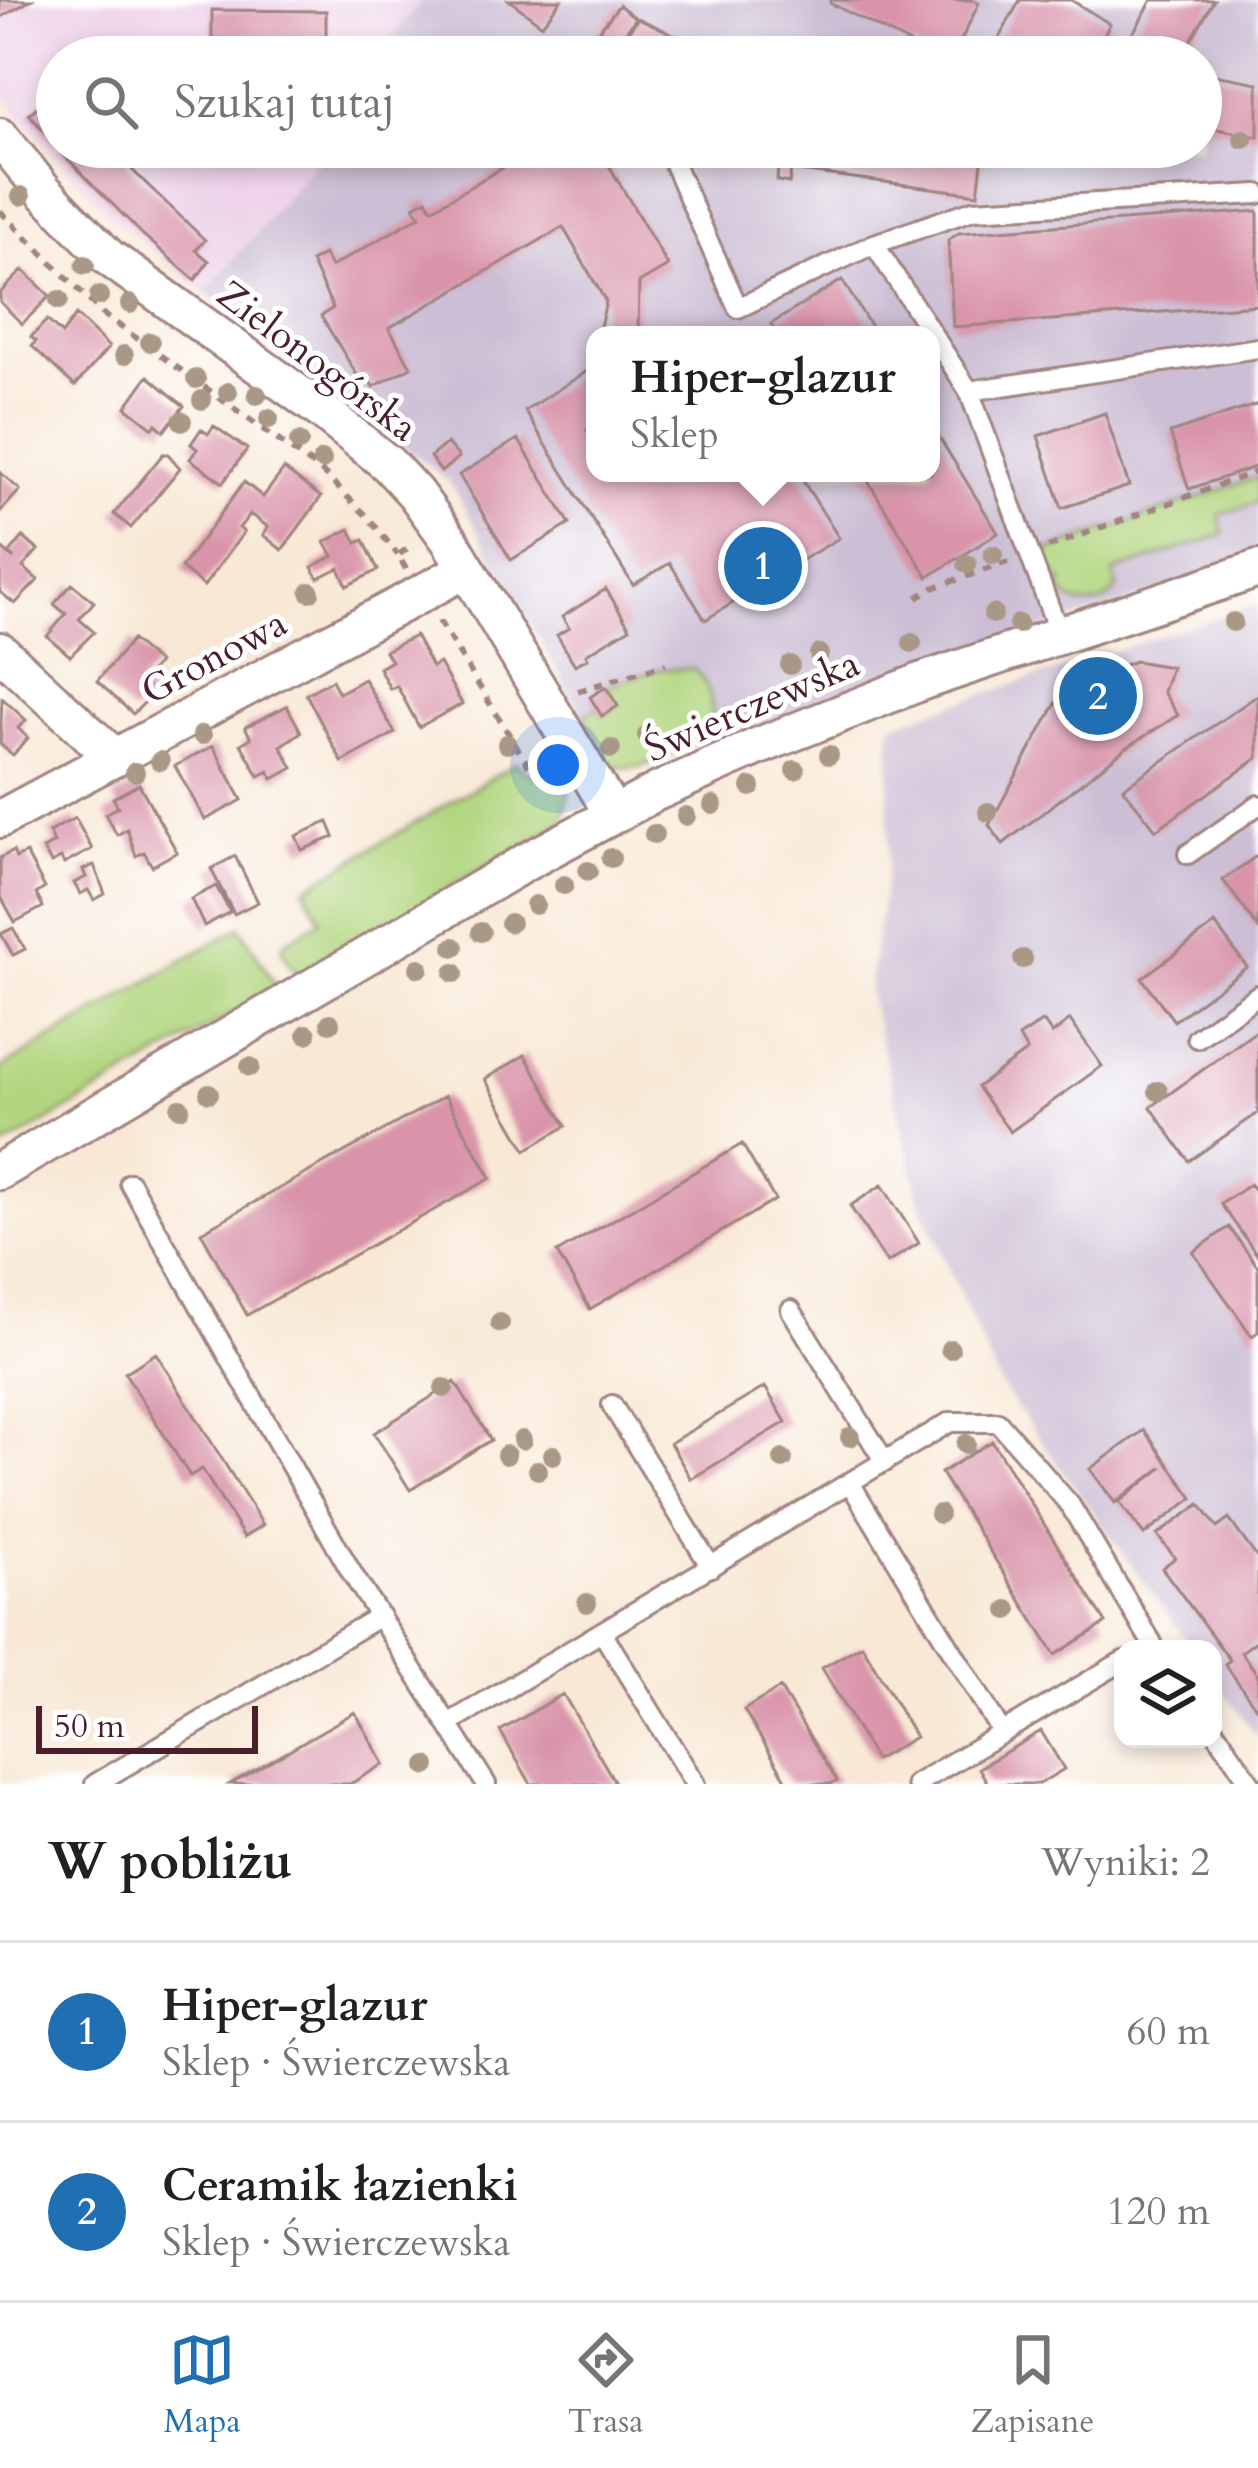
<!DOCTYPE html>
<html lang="pl">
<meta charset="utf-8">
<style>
:root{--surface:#fff;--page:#f6f6f6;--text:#202124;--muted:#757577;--line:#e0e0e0;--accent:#1f6fb2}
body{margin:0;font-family:Cardo,serif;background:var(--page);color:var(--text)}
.controls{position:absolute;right:36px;bottom:36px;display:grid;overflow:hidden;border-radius:24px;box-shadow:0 6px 18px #0003}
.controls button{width:108px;height:108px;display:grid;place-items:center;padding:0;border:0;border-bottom:3px solid var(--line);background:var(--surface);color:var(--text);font:60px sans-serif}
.scale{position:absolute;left:36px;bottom:30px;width:222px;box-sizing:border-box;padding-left:12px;border:6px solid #4a1f2b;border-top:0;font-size:33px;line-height:42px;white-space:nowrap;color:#4a1f2b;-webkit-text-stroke:9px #fff;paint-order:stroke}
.you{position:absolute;left:558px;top:765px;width:42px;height:42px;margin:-30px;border:9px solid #fff;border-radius:50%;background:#1a73e8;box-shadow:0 0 0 18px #1a73e833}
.badge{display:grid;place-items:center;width:78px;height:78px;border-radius:50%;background:var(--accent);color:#fff;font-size:39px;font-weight:700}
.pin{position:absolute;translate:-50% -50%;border:6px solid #fff;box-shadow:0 3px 12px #0006}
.popup{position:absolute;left:586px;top:326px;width:354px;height:156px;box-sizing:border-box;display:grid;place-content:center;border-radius:24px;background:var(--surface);filter:drop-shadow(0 3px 9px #0005);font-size:39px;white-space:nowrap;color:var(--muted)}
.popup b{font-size:45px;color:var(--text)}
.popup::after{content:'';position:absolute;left:50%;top:100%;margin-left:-24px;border:24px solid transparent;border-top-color:var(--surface)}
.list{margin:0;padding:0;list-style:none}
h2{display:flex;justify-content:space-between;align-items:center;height:156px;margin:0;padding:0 48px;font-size:51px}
h2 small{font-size:39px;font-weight:400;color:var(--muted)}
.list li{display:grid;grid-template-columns:78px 1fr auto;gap:36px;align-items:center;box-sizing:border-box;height:180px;padding:0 48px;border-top:3px solid var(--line)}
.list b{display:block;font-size:45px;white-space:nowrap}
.list p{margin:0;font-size:39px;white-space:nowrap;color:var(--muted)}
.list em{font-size:39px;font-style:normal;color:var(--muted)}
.icon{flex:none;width:66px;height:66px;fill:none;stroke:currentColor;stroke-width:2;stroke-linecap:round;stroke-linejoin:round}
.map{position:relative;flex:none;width:1258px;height:1784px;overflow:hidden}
.search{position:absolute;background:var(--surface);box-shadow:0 6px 18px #0003;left:36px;right:36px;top:36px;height:132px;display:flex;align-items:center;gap:30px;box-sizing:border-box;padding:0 42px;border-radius:66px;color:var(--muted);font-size:45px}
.sheet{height:516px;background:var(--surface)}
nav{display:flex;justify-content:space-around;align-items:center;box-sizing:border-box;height:168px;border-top:3px solid var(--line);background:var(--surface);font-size:33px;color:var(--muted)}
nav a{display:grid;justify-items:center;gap:6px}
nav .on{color:var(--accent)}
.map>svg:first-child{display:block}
</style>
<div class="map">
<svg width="1258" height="1784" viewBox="0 0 1258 1784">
<rect width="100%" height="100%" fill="#fff"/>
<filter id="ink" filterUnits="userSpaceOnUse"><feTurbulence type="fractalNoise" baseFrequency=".00833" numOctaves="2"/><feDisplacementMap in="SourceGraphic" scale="24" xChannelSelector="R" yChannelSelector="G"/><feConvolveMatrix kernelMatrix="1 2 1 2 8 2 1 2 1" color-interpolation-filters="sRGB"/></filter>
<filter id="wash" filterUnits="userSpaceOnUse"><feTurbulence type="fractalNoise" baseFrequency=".004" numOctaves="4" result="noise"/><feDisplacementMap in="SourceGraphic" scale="48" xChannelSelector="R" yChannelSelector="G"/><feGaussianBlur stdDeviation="2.7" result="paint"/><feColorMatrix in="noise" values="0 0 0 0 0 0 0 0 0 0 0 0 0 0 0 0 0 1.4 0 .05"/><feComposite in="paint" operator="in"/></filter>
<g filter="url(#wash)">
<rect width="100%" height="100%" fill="#f8e8d5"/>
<path fill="#edd0e8" d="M0,0H423L375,57H57V147H329L205,293L111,216L23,120L0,88Z"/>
<path fill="#ccbed4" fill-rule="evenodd" d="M423,0H1258V558L614,771L450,482L205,293L329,147H1201V57H375ZM595,335H931V473H595Z
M1258,604V1738L1213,1677V1649H1193L1001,1386L922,1209L868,990L888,864L890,739L894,724Z"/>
<path fill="#b1d57e" stroke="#7e7a54" stroke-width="3" d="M1258,477V502L1219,515L1224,534L1113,572L1118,587C1103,610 1074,611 1059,588L1063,584L1056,575L1053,576L1044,552Z
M660,669H694C713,687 713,709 712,735H704C678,748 639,780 610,763L584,715L597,708L603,716L617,706L606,687Z
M516,763C531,779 553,777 569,791L563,821L303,974L293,970L282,950L284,943L321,920L305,888Z
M240,927L274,983L271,991L0,1149V1069Z"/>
<g id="blocks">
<path fill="#d994aa" d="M0,0H31L0,18Z
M509,0H561L542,25Z
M831,0H973L979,3L953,57H936L830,3Z
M1020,0H1071L1110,24L1091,57H1032L999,38Z
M1152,0H1214L1189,44L1198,57H1132L1125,47Z
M619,5L636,18L609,54L590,42Z
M212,10L326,11V57H212Z
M638,18L686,40L725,57H610Z
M524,43V57H454V44Z
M1201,62L1209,74L1258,83V137L1201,126Z
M57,90V146L29,114Z
M56,147H143L126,164L205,240L196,250L209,261L195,280L143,235Z
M538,147H617L603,155L668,266L639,283L638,335H598L606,302L563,227L389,328L411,367L373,387L367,376L360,380L321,316L333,308L311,262L324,255L331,267L420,216L414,206L427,199L432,209Z
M736,147H984L978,194L791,170L789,183L777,181L778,168L734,162Z
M1258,211V305L953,327L948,240L959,233Z
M23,270L50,296L22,324L0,302V293Z
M842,280L876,335H778L771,324Z
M76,315L109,347L75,386L32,346L36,341L31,337L47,320L62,334Z
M595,366V426L587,430L595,442V473H798L839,538L782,572L788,581L767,594L762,585L705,620L670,563L633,585L525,411Z
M148,376L184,406L164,431L156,424L153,428L126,407Z
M1258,404V466L1189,489L1170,433Z
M1105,413L1129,486L1062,508L1038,436Z
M931,424L998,533L928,577L863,473H931Z
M214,426L247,449L223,483L190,459L197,449L191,444L201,429L208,434Z
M518,439L570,524L511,560L459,475Z
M447,443L459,457L441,472L430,457Z
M163,454H168L180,468L131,528L114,514Z
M284,469L321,497L282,550L263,535L268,527L250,514L239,528L244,532L204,586L181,568L244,482L263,497Z
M0,472L20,490L0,512Z
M350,529L357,543L364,540L378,570L347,586L339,568L318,578L312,567L333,556L325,542Z
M23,537L38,550L23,567L38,580L15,604L0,592V547L14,559L10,553Z
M72,584L94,602L79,619L94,632L70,656L47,636L66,614L54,604Z
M606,589L630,628L586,654L588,658L575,665L557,635L569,628L562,617Z
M415,636L432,667L439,663L462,704L419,727L397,686L390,689L379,668L391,661L385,651Z
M132,640L158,663L139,685L151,696L133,714L97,681Z
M1135,661L1171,667L1163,692L1178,715L1126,748L1003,844L989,825L1056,703L1072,684Z
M364,679L395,733L342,762L306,694L332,680L339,693Z
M606,687L618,706L602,716L590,697Z
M1258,695V758L1156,830L1123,788Z
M2,698L26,720L18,728L28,738L13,755L0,744Z
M287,706L301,732L281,746L293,768L273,779L269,771L259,776L241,744L251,738L245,727Z
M213,746L242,800L205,820L175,766Z
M139,784L177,852L152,866L144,852L136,856L127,829L117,835L105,814L118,807L113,798Z
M75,818L92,849L64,864L61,858L51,863L43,849L54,843L49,832Z
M328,822L334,837L302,850L296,836Z
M13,851L16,858L26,853L45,888L36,894L43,907L15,922L0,895V858Z
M1258,855V928L1223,880Z
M235,856L258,902L234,914L211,869Z
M94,865L105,894L94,900L88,890L80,894L74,883L86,877L83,870Z
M216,886L230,912L204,926L191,899Z
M1215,924L1247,967L1174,1021L1142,978Z
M13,928L25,949L13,955L1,934Z
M1070,1020L1102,1066L1010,1132L977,1087L1027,1051L1019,1037L1043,1021L1052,1034Z
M1258,1030V1113L1189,1161L1151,1107Z
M525,1055L566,1126L526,1150L485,1079Z
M445,1096L491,1178L247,1315L201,1232Z
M742,1144L775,1200L590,1309L557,1253Z
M1250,1184L1258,1195V1256L1221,1204Z
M882,1185L919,1243L887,1263L850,1206Z
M1229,1227L1258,1267V1332L1252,1336L1193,1252Z
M156,1353L263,1525L244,1537L202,1469L190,1476L125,1373Z
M455,1382L491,1440L410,1490L374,1433Z
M765,1387L786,1422L691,1479L670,1443Z
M1144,1430L1193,1498L1144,1535L1119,1502L1163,1467L1115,1503L1090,1469Z
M992,1441L1106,1623L1055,1655L941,1473Z
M1200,1504L1217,1528L1229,1519L1258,1559V1640L1241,1652L1258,1675V1710L1225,1664L1230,1660L1162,1568L1175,1558L1157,1535Z
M862,1645L915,1737L875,1760L822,1668Z
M780,1688L837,1781L832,1784H789L744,1710Z
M563,1694L616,1784H531L500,1731Z
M355,1712L384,1764L350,1784H230Z
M1041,1731L1064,1769L1039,1784H988L979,1768Z"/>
</g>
</g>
<g filter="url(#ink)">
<use href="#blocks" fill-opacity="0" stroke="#a18480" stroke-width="3"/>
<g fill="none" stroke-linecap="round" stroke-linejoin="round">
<defs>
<path id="lane" d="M674,164L738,308L874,244L969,391L1059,633
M874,244L973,210L1258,194
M969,391L1258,348
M1188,854L1258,805
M1197,1038L1258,995
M130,1183L353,1575L486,1784
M791,1310L885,1462
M612,1405L711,1567
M850,1483L1002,1733
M602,1632L695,1784
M450,1723L950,1422H998L1070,1505L1152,1643
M1213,1728L1251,1784
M95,1784L380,1616
M916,1784L1123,1661"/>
<path id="street" d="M0,137L45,192L108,257L321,410L388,464L415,493L450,541L613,814
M0,651L115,758
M0,819L467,569
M0,1171L526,862L656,792L759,746L923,681L1258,569"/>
</defs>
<use href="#lane" stroke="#a18480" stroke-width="24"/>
<use href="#street" stroke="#a18480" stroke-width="42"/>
<path stroke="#a18480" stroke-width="6" stroke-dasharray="9 9" stroke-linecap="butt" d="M0,211L103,314L321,471L368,517L398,555
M1048,547L1258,471
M406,569L398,555L413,545
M917,598L930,589L1008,562
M439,621L531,770L552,775
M578,691L666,664"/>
<use href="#lane" stroke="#fff" stroke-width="18"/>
<use href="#street" stroke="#fff" stroke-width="36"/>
</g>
<g fill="#a99885">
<circle cx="1243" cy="139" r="10"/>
<circle cx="21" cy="196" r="10"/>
<circle cx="85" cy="265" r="10"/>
<circle cx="99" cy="296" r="10"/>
<circle cx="59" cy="300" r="10"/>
<circle cx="130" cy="304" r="10"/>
<circle cx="150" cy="342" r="10"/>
<circle cx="124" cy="355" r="10"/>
<circle cx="196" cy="379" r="10"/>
<circle cx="228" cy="392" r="10"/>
<circle cx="257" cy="395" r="10"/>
<circle cx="202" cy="400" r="10"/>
<circle cx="269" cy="419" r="10"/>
<circle cx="182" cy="421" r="10"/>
<circle cx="299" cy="442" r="10"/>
<circle cx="322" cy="460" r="10"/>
<circle cx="993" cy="555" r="10"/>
<circle cx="967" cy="564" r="10"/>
<circle cx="310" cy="592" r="10"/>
<circle cx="993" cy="614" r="10"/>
<circle cx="1233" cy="622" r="10"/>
<circle cx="1018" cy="624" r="10"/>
<circle cx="912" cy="643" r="10"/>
<circle cx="819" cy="654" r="10"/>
<circle cx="790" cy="665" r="10"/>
<circle cx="202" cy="735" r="10"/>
<circle cx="647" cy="735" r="10"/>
<circle cx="507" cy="744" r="10"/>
<circle cx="611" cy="749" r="10"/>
<circle cx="829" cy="755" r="10"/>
<circle cx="160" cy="761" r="10"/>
<circle cx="795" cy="770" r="10"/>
<circle cx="135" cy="772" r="10"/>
<circle cx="751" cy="787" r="10"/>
<circle cx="713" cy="805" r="10"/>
<circle cx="988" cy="812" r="10"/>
<circle cx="686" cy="816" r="10"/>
<circle cx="654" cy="834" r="10"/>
<circle cx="611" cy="858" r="10"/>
<circle cx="588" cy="871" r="10"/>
<circle cx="564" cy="885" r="10"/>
<circle cx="535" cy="905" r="10"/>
<circle cx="510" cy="923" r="10"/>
<circle cx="481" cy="932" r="10"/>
<circle cx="454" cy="947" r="10"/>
<circle cx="1023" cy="959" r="10"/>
<circle cx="419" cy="968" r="10"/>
<circle cx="454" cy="973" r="10"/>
<circle cx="330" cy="1023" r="10"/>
<circle cx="307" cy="1034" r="10"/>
<circle cx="250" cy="1067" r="10"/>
<circle cx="1158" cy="1091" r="10"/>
<circle cx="209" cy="1093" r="10"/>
<circle cx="180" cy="1108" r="10"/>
<circle cx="500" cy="1323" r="10"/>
<circle cx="950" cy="1349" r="10"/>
<circle cx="444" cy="1388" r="10"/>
<circle cx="850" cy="1437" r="10"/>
<circle cx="522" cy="1440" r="10"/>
<circle cx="966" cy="1444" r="10"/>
<circle cx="506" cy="1455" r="10"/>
<circle cx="553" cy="1455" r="10"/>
<circle cx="783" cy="1459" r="10"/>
<circle cx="538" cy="1470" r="10"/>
<circle cx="939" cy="1514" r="10"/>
<circle cx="587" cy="1603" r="10"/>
<circle cx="1008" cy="1610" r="10"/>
<circle cx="427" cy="1766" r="10"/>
</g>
</g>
<g text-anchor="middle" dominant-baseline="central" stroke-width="10" stroke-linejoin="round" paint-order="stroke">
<g font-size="39" fill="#4a1f2b" stroke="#fff">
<text transform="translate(317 361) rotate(37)">Zielonogórska</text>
<text transform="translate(214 657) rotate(-28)">Gronowa</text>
<text transform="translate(752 706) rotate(-23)">Świerczewska</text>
</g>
</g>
</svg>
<div class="controls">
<button><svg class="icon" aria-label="layers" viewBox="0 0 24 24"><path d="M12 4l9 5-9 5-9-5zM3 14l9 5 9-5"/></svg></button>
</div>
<div class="scale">50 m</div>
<div class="you"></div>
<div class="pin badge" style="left:763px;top:566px">1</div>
<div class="popup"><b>Hiper-glazur</b>Sklep</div>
<div class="pin badge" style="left:1098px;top:696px">2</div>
<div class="search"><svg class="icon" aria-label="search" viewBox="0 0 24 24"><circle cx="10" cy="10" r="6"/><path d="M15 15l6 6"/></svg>Szukaj tutaj</div>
</div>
<section class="sheet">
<h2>W pobliżu<small>Wyniki: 2</small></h2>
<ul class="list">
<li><span class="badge">1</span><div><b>Hiper-glazur</b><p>Sklep · Świerczewska</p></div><em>60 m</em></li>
<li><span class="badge">2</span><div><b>Ceramik łazienki</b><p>Sklep · Świerczewska</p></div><em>120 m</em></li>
</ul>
</section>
<nav>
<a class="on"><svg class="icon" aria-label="map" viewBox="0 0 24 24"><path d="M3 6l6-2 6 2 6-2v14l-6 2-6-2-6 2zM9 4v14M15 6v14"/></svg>Mapa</a>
<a><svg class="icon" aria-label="directions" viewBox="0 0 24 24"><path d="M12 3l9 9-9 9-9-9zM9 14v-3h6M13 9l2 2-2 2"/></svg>Trasa</a>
<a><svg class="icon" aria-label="saved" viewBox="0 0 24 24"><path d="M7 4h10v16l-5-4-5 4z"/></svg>Zapisane</a>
</nav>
